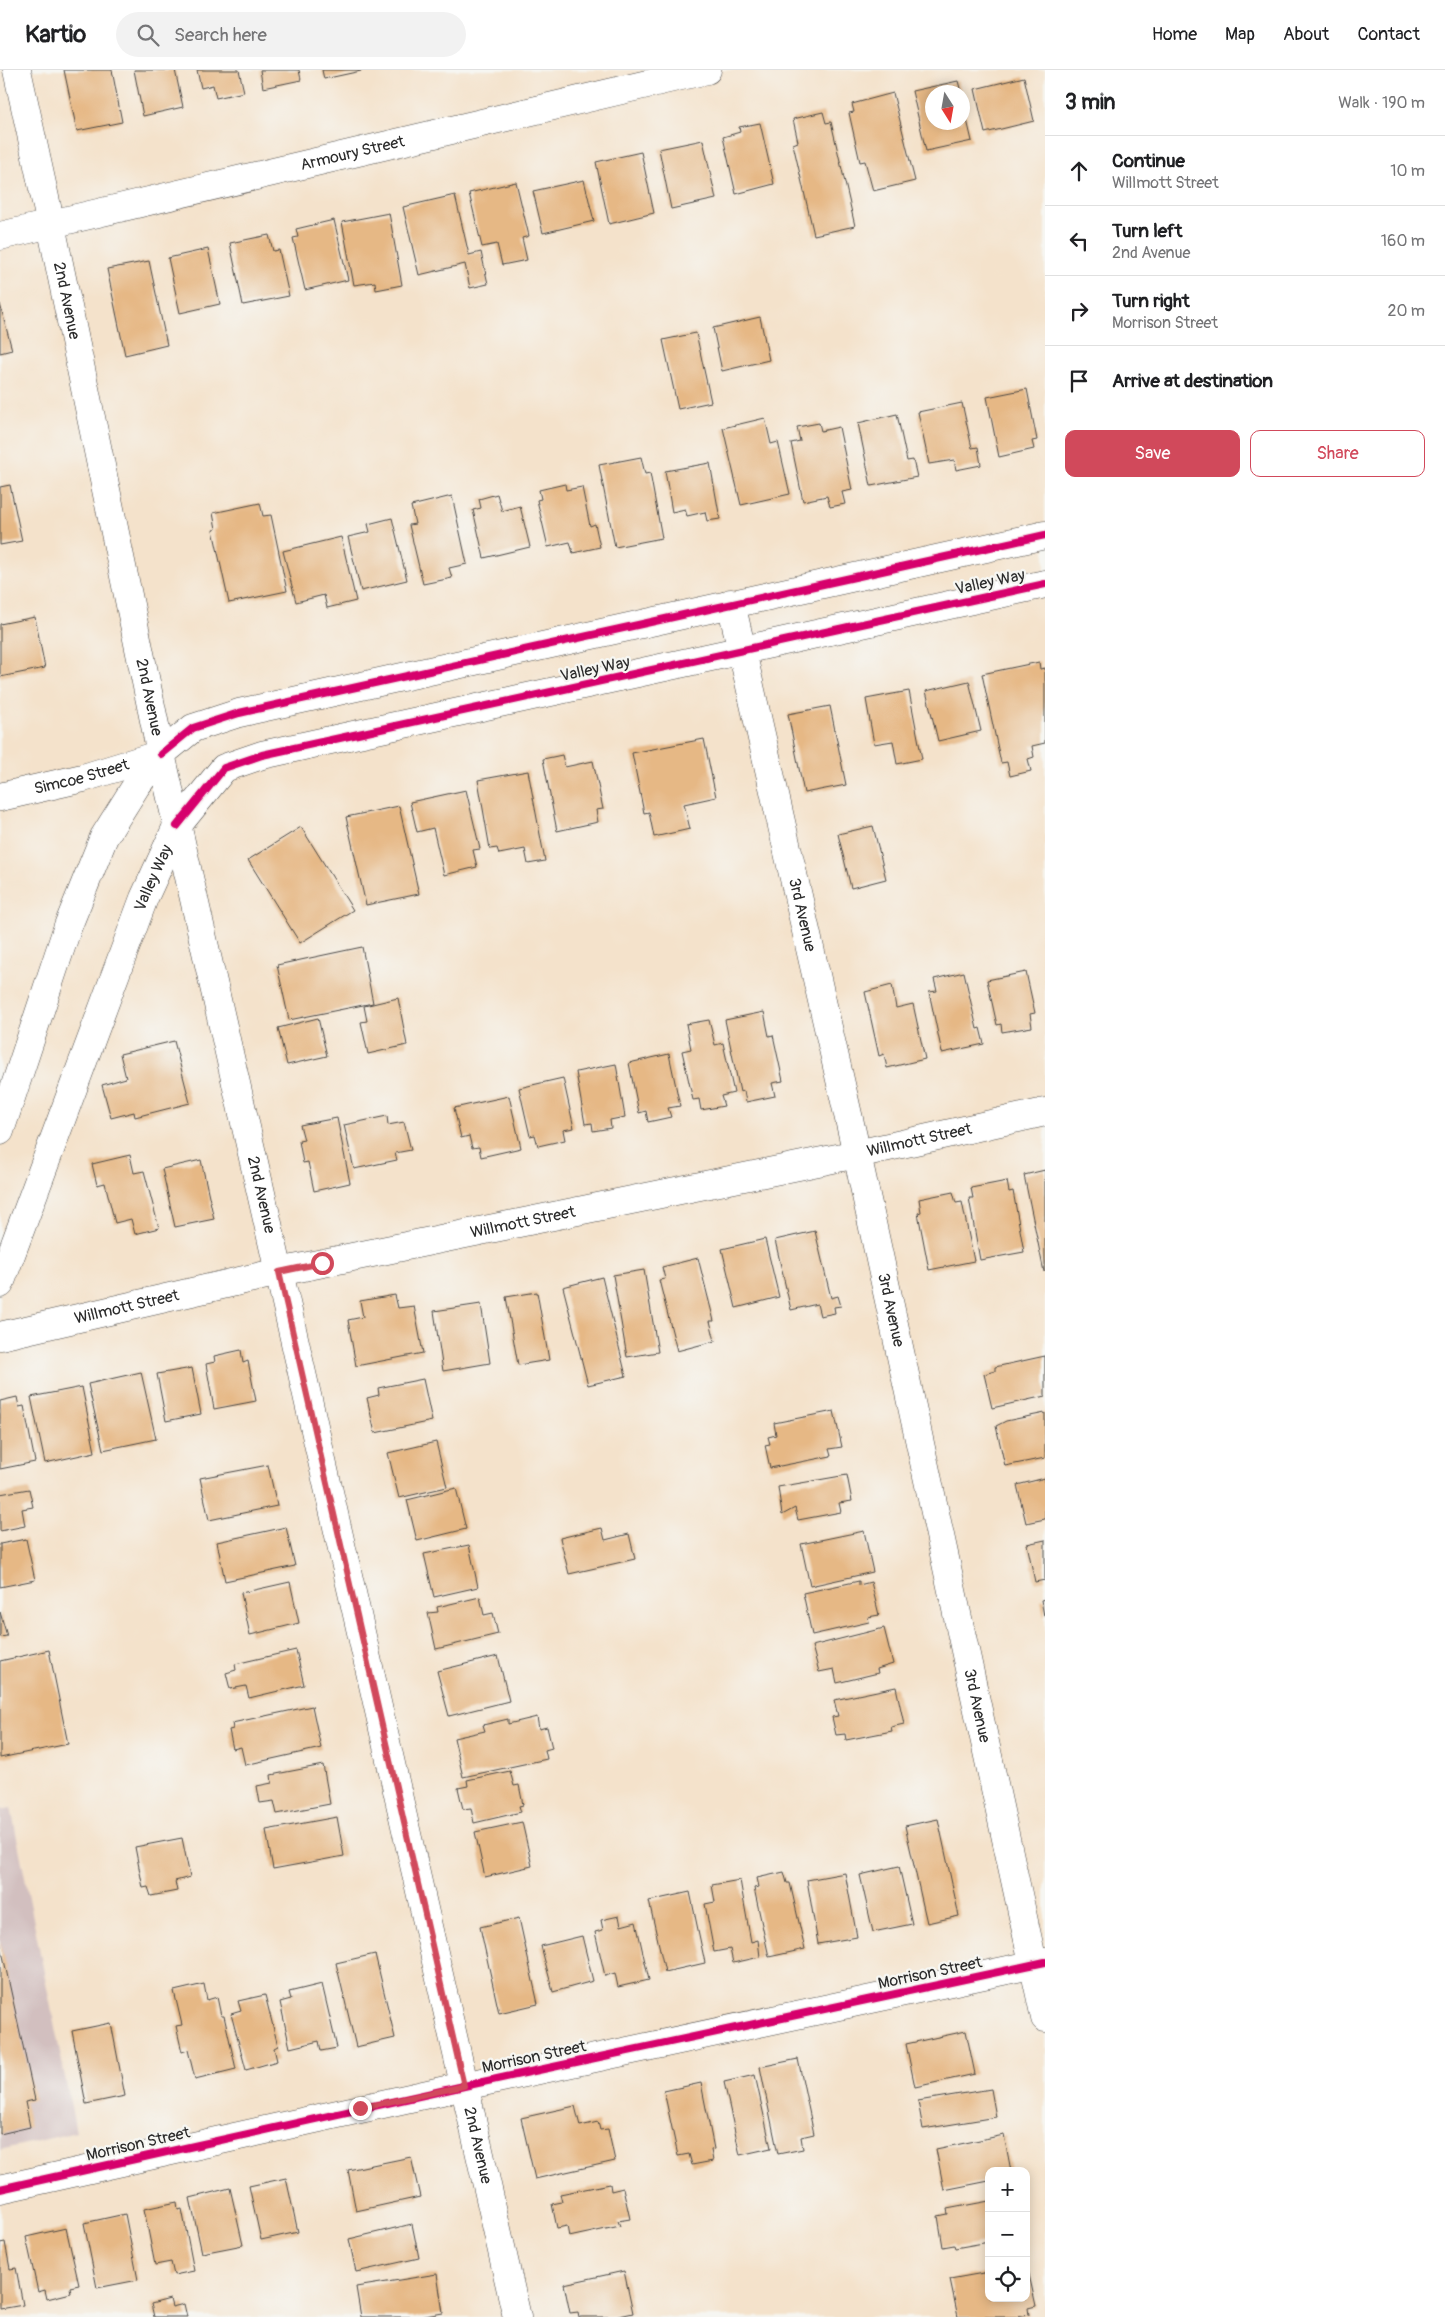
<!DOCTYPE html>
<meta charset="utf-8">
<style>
:root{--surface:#fff;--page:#f2f2f2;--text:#202124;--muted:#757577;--line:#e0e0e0;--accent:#d1495b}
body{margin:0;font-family:Pangolin,sans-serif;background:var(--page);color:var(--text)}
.controls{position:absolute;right:15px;bottom:15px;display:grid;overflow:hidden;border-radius:10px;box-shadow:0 2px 12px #0003}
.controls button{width:45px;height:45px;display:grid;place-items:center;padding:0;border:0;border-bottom:1px solid var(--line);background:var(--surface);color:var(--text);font:25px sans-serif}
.compass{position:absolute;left:925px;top:15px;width:45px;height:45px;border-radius:50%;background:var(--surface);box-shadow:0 2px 12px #0003;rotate:169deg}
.stop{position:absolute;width:15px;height:15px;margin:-11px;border:4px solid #d1495b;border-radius:50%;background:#fff}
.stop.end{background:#d1495b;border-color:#fff;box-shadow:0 1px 5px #0008}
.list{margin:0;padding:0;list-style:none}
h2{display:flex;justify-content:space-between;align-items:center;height:65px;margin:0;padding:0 20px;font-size:21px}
h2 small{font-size:16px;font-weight:400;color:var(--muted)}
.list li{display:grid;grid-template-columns:32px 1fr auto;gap:15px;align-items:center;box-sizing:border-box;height:70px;padding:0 20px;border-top:1px solid var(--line)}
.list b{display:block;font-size:19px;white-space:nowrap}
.list p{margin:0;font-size:16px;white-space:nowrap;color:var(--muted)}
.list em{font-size:16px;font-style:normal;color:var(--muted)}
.actions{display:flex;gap:10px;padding:15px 20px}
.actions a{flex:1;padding:11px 0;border:1px solid var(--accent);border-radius:10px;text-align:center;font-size:18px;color:var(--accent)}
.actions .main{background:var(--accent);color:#fff}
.icon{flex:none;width:28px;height:28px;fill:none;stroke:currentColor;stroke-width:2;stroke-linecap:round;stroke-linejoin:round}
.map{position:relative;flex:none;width:1045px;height:2247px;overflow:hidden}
header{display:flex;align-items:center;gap:30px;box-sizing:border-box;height:70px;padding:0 25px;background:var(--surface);border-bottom:1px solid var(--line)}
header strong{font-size:24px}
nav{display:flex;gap:28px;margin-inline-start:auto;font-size:18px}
.search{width:350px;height:45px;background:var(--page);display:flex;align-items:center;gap:12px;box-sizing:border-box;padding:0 18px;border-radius:28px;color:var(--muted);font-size:19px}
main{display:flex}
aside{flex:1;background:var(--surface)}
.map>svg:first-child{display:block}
</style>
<header>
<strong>Kartio</strong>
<div class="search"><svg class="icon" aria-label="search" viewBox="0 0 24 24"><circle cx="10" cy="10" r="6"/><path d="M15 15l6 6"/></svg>Search here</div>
<nav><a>Home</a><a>Map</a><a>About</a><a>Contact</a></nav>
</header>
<main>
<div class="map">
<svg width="1045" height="2247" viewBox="0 0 1045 2247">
<rect width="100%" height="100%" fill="#f6f6f2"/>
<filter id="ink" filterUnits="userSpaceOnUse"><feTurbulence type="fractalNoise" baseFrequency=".02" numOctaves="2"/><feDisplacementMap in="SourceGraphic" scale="10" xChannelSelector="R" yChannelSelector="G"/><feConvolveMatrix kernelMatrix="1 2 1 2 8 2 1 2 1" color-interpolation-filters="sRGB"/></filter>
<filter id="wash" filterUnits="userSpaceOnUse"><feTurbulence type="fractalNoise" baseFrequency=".0096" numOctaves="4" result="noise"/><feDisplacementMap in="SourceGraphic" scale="20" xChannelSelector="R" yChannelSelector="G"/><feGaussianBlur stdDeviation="1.12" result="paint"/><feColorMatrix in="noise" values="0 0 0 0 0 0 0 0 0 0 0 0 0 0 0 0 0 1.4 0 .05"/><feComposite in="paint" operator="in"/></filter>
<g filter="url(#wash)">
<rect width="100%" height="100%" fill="#f4e2cb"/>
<path fill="#d2bfbf" d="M11,1738L76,2062L0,2080V1740Z"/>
<g id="blocks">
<path fill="#e6b885" d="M64,0H112L122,52L77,61Z
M134,0H175L183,37L143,46Z
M197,0H239L244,22L216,28L213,15L201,18Z
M260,0H299L301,10L263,18Z
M322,0H361V1L324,9Z
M1024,7L1034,51L985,63L975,19Z
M958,11L961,22H932V52H962L963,33L972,71L926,81L912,21Z
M893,23L915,111L873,121L865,91L860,92L849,43L854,42L852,34Z
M823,42L826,53L831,52L855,156L814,165L793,74L798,72L793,49Z
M760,53L774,114L736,124L723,67L740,62L739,57Z
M703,70L716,129L671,139L659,79Z
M641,82L654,143L609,154L596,92Z
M584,110L594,151L543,163L533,121Z
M516,112L529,166L522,168L527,190L502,195L497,174L482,177L469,123Z
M455,125L469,185L481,182L488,214L470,218L465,194L419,205L403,137Z
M389,143L402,215L376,220L375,212L354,215L342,152Z
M334,150L348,210L305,220L293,168L298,167L296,159Z
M269,165L273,181L279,180L289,226L243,235L230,173Z
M208,179L220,234L180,243L168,188Z
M149,191L167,275L125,285L107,199Z
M0,234L12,280L0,283Z
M760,247L769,290L722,301L713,258Z
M696,263L711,332L678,339L663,270Z
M1027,319L1037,370L1032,371L1034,379L999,387L987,327Z
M962,333L972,378L978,377L981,395L956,400L954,390L929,394L918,342Z
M897,344L907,391L913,390L917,407L871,416L858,353Z
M765,348L771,374L778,372L790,424L741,435L723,358Z
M819,353L821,361L839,357L852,420L842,422L845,434L830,437L827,426L803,431L791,373L800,371L797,357Z
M641,387L645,404L650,403L662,468L615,477L599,395Z
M710,393L720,449L707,451L705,442L687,446L685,439L672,442L665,401Z
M565,414L566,420L582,417L590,456L595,454L600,477L573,483L570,472L548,477L537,430L541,429L539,420Z
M10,415L22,471L0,475V417Z
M497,424L502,441L520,436L530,477L484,488L473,440L481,438L479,429Z
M452,426L467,494L449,498L452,508L423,514L409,455L415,454L411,436Z
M260,433L263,446L271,445L287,521L229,533L213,460L216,459L213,443Z
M392,448L407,510L361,521L348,467L370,462L368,454Z
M341,467L356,531L327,538L324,525L296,532L283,481Z
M35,547L45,598L0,607V554Z
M1039,592L1040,599L1045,598V673L1032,676L1034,687L1028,689L1031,701L1010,706L1007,692L1001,693L982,604Z
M969,611L981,661L938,671L926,621Z
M909,621L922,689L897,694L893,671L874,674L866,629Z
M830,636L846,715L804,723L788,644Z
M704,669L716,727L684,734L690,759L654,767L649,742L644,743L632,683Z
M562,685L565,697L593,691L603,739L596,740L598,752L557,761L543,689Z
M528,701L545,791L528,794L525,779L499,784L497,778L490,779L478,710Z
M466,720L480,779L473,780L477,797L444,805L433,758L417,762L410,732Z
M399,736L419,824L366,835L346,747Z
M873,756L886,809L851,818L838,764Z
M301,757L353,840L300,873L248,790Z
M362,877L373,933L289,950L277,895Z
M964,902L977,959L980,958L984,974L942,983L929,922L937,921L934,909Z
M1026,902L1035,943L1030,944L1032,957L1002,962L1001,954L997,955L987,910Z
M892,915L896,938L913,934L925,989L887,998L884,984L879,986L865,922Z
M398,928L407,975L368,984L361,952L367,951L364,936Z
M764,942L769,966L773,965L783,1011L772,1013L775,1026L746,1032L744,1021L740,1022L725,950Z
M318,948L327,986L287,995L278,958Z
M709,950L715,975L723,973L734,1023L721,1026L724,1036L701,1040L699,1029L693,1030L682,981L691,979L686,954Z
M174,971L190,1033L135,1047L134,1042L111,1048L102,1015L126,1008L120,984Z
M669,984L680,1036L668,1038L671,1047L648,1052L646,1041L639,1043L629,993Z
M616,994L625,1047L610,1050L611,1058L593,1061L592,1053L585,1054L576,1002Z
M563,1008L574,1058L563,1060L565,1070L538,1076L535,1065L530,1066L519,1018Z
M509,1026L521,1078L481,1087L479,1077L472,1078L469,1066L461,1068L454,1038Z
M387,1046L388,1055L404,1052L411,1080L395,1083L397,1090L354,1099L344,1055Z
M337,1048L350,1113L314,1121L308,1092L303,1093L299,1071L304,1070L300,1055Z
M130,1085L134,1103L144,1101L159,1158L135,1164L131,1149L115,1153L105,1113L97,1115L92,1094Z
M201,1090L214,1149L175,1157L162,1099Z
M1045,1100V1201L1044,1202L1024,1105Z
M1007,1111L1009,1122L1013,1121L1024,1182L980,1190L969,1128H973L971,1118Z
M953,1122L956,1133L962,1132L974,1191L929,1200L918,1143L921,1142L919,1129Z
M815,1161L831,1228L838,1226L841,1236L834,1237L835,1243L820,1246L817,1234L791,1240L775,1170Z
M765,1169L779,1227L736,1238L722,1179Z
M698,1188L714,1251H710L715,1271L677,1281L659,1210L665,1209L662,1197Z
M644,1200L658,1282L627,1287L613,1205Z
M602,1207L626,1306L588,1315L563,1217Z
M537,1222L549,1290L518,1295L506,1227Z
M395,1225L398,1238L414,1236L423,1283L356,1296L348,1250L363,1247L360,1231Z
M481,1234L490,1293L443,1301L434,1241Z
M241,1280L243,1293L248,1291L256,1331L214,1339L206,1294L215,1292L214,1286Z
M1045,1286V1326L992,1338L984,1304L995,1301V1297Z
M192,1298L201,1344L166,1351L157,1304Z
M141,1302L156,1369L103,1380L88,1314Z
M423,1309L432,1351L375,1363L367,1328L379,1325L378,1318Z
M82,1317L95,1382L45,1393L31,1327Z
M17,1327L19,1337L24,1336L35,1392L0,1399V1331Z
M834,1341L842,1377L829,1379L831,1386L770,1398L765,1375L770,1374L768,1367L776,1365L774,1353Z
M1045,1343V1388L1005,1396L996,1356L1006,1351Z
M436,1372L447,1417L399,1428L388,1383Z
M268,1395L277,1436L209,1450L200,1408Z
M847,1405L852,1431L839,1433L841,1442L798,1450L795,1438L782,1445L778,1417Z
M1045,1408V1449L1026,1453L1017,1415Z
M456,1418L466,1459L417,1471L407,1430Z
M29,1419L33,1437L22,1439L25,1456L0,1461V1424Z
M286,1457L295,1496L225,1511L217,1472Z
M602,1458L605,1470L629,1464L635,1489L569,1504L560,1468Z
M864,1461L873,1502L810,1516L801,1474Z
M26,1469L35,1510L0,1517V1474Z
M1045,1470V1510L1035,1512L1027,1474Z
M469,1475L478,1517L434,1527L424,1484Z
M859,1511V1515L871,1512L879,1545L868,1547L869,1552L812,1565L803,1523Z
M290,1512L299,1553L250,1565L241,1523Z
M480,1527L484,1545L493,1543L498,1564L436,1579L428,1543L438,1542L437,1537Z
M1045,1529V1546H1044L1041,1530Z
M0,1542L7,1566L0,1567Z
M884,1558L893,1594L877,1599L878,1603L837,1613L834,1599L819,1602L812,1576Z
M49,1580L68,1674L0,1688V1591Z
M296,1580L304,1615L249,1628L246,1616L230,1619L226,1603L236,1600L235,1594Z
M498,1586L509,1631L449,1646L437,1601Z
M896,1617L904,1654L891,1657L892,1661L846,1670L845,1664L836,1665L832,1647L838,1646L834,1630Z
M312,1636L321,1678L245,1695L241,1677L233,1679L229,1660L233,1659L232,1653Z
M537,1647L539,1659L547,1657L552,1678L545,1680L547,1689L463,1707L454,1668L485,1661L483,1655L508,1649V1654Z
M323,1695L330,1734L277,1744L274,1731L260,1733L257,1716L272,1713L271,1705Z
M510,1701L514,1716L519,1715L523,1735L519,1736L521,1742L474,1753L471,1738L463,1739L458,1718L468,1716L467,1710Z
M337,1747L344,1786L273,1799L266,1760Z
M938,1749L959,1846L927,1853L905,1756Z
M522,1752L532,1796L485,1807L475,1762Z
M182,1768L190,1807L175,1811L177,1821L151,1826L148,1817L143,1818L135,1777Z
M899,1796L912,1854L873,1862L860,1805Z
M784,1802L787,1813H790L805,1879L769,1887L754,1818L759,1817L757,1808Z
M845,1803L857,1867L818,1874L807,1810Z
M740,1810L751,1872L758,1870L760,1887L733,1893L730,1879L714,1882L705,1834L715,1832L712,1815Z
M690,1822L705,1893L665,1902L649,1831Z
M619,1846L621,1856L636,1852L649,1910L618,1917L615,1903L605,1906L595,1862L603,1860L601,1850Z
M519,1848L538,1934L499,1943L480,1857Z
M582,1866L593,1911L553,1922L541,1876Z
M0,1872L35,2030L25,2032L30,2057L0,2064Z
M375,1884L395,1968L356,1977L336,1893Z
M204,1914L207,1930L217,1927L221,1946H224L236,1999L195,2009L188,1980L182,1982L176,1956L182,1955L174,1921Z
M322,1914L337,1978L321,1981L319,1971L290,1978L280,1932L291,1929L289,1922Z
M265,1925L278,1976L274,1978L277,1991L246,2000L231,1944L241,1941L238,1931Z
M111,1953L125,2026L86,2034L72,1961Z
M966,1961L975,2004L915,2017L906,1974Z
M798,1989L814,2064L801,2067L803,2079L778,2084L760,1997Z
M755,2005L771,2078L740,2085L724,2012Z
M701,2013L714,2079L711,2080L713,2091L692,2095L689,2084L678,2086L664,2021Z
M991,2019L996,2047L923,2059L918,2031Z
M575,2036L580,2056L598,2052L600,2060L608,2059L615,2091L535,2109L521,2048Z
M1004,2065L1011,2101H989V2111L944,2120L936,2079Z
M411,2087L420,2127L356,2141L348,2100Z
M286,2108L298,2162L261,2170L249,2116Z
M610,2114L611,2121L623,2118L630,2149L618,2151L620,2156L569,2167L567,2156L557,2158L552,2134L562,2132L560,2124Z
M230,2118L243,2175L202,2183L190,2128Z
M989,2131V2172L955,2178L954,2175L943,2177L938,2146L948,2144L947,2139Z
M177,2132L178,2140L182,2139L194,2201L174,2205L171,2192L155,2195L144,2139Z
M125,2144L138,2210L97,2218L84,2153Z
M412,2154L419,2188L356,2202L349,2169Z
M66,2158L79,2215L70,2217L71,2223L47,2229L45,2220L38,2222L26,2167Z
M5,2172L10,2199L16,2198L23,2235L0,2239V2173Z
M1026,2191L1036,2236L1028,2238L1029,2245L1017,2247H958L950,2209L989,2202V2228H1026Z
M624,2201L633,2243L615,2247H579L578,2242L570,2243L564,2214Z
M437,2204L443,2243L419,2247H361L356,2217Z
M170,2229L172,2237L184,2234L187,2247H154L151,2234Z"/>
</g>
</g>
<g filter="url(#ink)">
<use href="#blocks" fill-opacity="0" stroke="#494643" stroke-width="1"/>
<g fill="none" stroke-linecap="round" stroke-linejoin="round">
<defs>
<g id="minor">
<path id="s1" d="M17,0L51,155L161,684L517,2247"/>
<path id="s2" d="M0,166L707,0"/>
<path id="s3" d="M731,533L857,1084L1045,1948"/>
<path id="s4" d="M0,727L83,708L161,684"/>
<path d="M0,1061L68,856L104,767L136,716L161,684L193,658L239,643L1045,465"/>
<path id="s5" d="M0,1214L144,828L177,756L224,698L262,685L1045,514"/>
<path id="s6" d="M0,1266L279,1202L857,1084L1045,1042"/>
<path d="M0,2119L464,2016L1045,1892"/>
</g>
</defs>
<use href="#minor" stroke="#494643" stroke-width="29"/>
<use href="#minor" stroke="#fff" stroke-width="28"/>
<defs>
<path id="cycleway" d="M161,684L193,658L239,643L1045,465
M177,756L224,698L262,685L1045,514
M0,2119L464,2016L1045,1892"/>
</defs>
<use href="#cycleway" stroke="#f6f6f2" stroke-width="11"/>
<use href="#cycleway" stroke="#d6006c" stroke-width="8"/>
</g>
</g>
<g fill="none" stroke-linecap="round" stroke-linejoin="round" filter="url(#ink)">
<path stroke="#d1495b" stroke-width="6" d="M322,1193L279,1202L464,2016L360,2038"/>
</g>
<g text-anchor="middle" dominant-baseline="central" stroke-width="4.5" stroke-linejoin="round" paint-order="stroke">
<g font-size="16" fill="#2b2b2b" stroke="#f6f6f2">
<text stroke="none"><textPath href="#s2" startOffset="362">Armoury Street</textPath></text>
<text stroke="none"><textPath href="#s1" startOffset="236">2nd Avenue</textPath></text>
<text transform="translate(990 512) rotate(-12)">Valley Way</text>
<text transform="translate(595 599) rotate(-12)">Valley Way</text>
<text stroke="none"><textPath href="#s1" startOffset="641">2nd Avenue</textPath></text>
<text stroke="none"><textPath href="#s4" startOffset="84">Simcoe Street</textPath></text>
<text stroke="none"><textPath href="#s5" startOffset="434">Valley Way</textPath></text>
<text stroke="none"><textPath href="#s3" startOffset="320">3rd Avenue</textPath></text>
<text stroke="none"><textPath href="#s6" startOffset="940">Willmott Street</textPath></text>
<text stroke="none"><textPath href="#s1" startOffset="1151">2nd Avenue</textPath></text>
<text stroke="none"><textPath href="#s6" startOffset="535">Willmott Street</textPath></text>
<text stroke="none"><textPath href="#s6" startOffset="130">Willmott Street</textPath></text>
<text stroke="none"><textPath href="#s3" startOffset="725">3rd Avenue</textPath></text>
<text stroke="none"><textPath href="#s3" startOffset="1130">3rd Avenue</textPath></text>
<text transform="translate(930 1903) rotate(-12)">Morrison Street</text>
<text transform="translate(534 1987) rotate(-12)">Morrison Street</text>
<text transform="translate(138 2074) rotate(-13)">Morrison Street</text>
<text stroke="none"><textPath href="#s1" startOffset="2126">2nd Avenue</textPath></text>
</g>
</g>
</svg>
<div class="controls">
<button>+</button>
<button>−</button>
<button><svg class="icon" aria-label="locate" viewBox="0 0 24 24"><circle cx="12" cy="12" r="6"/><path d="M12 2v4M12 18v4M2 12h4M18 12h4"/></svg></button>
</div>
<svg class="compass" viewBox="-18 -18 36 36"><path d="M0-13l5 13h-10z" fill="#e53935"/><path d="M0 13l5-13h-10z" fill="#757577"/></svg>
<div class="stop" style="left:322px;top:1193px"></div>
<div class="stop end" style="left:360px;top:2038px"></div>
</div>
<aside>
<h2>3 min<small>Walk · 190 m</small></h2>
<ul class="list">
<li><svg class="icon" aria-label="ahead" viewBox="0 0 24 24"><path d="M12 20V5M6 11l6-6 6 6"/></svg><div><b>Continue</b><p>Willmott Street</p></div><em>10 m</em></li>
<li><svg class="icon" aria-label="left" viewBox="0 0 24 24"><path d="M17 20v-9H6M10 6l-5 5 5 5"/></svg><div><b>Turn left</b><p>2nd Avenue</p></div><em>160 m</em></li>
<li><svg class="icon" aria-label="right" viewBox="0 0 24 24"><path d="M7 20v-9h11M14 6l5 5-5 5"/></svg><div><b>Turn right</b><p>Morrison Street</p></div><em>20 m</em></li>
<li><svg class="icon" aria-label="arrive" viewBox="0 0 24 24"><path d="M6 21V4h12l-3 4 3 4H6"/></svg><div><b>Arrive at destination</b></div></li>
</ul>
<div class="actions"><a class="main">Save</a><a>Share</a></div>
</aside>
</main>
